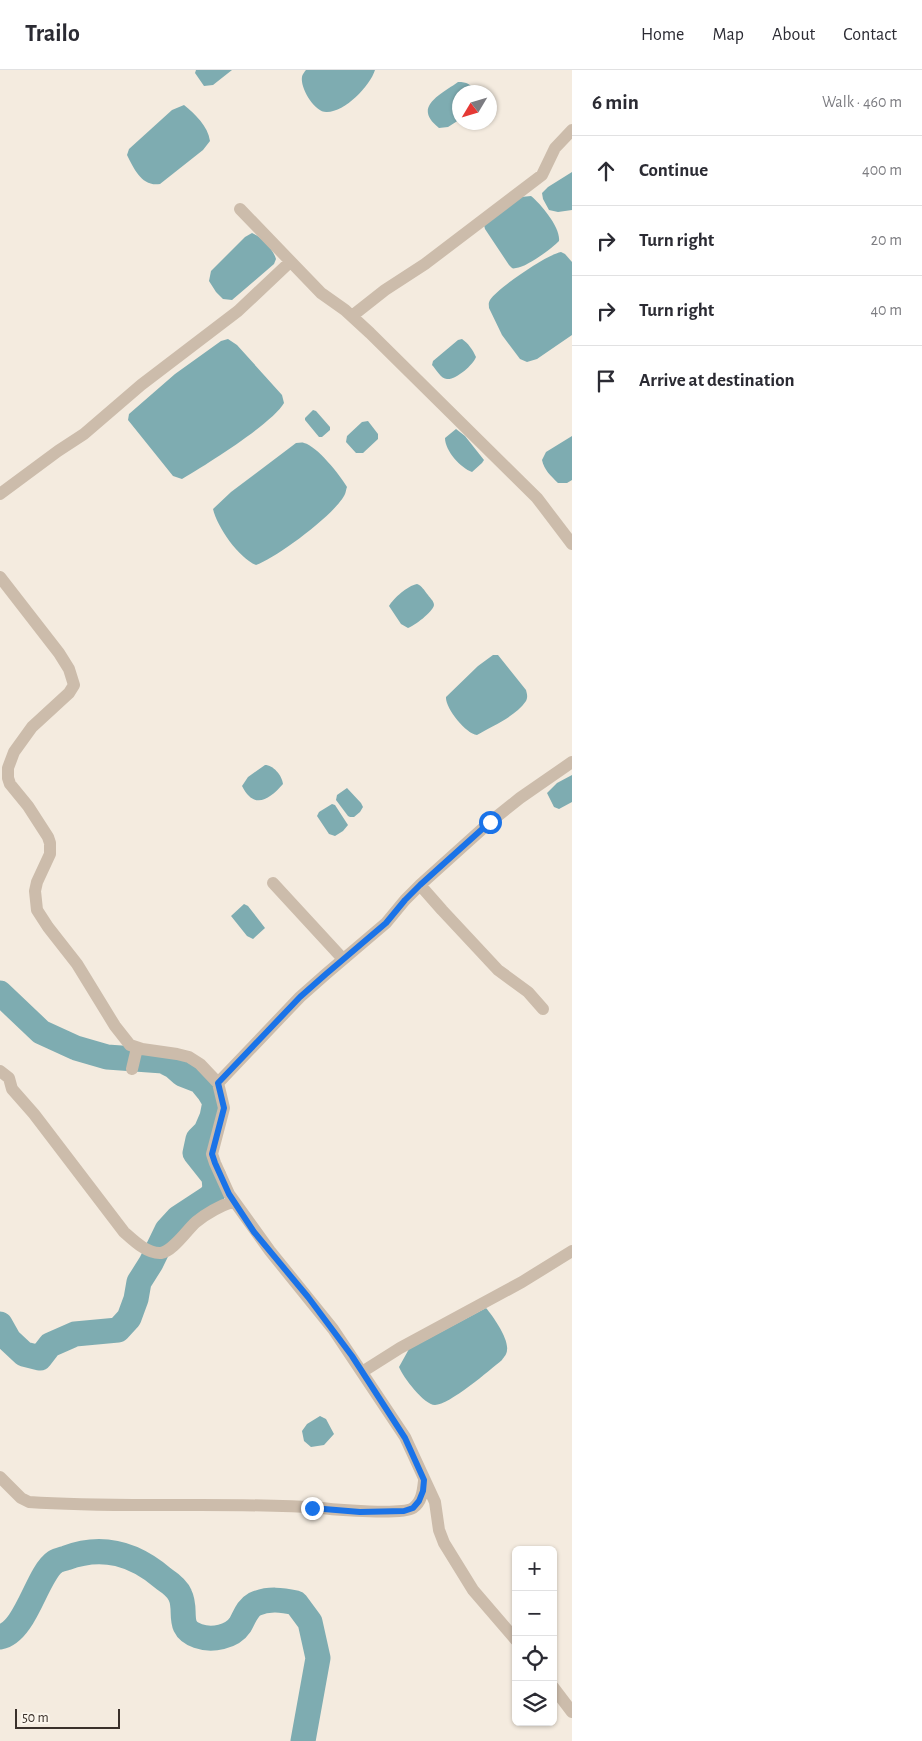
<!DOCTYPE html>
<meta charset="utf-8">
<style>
:root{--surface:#fff;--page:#f2f2f3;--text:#2b2b33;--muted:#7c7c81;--line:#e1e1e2}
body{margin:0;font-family:"Alegreya Sans",sans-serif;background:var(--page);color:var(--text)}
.controls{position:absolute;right:15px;bottom:15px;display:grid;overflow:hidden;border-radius:8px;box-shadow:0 1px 4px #0004}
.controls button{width:45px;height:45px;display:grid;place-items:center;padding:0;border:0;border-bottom:1px solid var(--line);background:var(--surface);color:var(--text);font:25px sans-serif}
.compass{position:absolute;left:452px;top:15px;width:45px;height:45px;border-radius:50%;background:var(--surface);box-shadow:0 1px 4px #0004;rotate:232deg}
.scale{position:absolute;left:15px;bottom:12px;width:105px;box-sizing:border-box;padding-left:5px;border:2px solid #3a302a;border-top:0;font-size:14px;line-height:18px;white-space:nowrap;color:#3a302a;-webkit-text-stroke:4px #fbf5ec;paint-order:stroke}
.stop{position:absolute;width:15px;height:15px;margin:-11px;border:4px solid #1a73e8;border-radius:50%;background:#fff}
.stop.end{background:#1a73e8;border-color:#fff;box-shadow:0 1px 5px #0008}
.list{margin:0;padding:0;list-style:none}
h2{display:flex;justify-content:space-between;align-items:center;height:65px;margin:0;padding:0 20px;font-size:21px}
h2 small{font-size:16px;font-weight:400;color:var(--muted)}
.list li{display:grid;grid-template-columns:32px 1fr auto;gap:15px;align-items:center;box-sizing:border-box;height:70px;padding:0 20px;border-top:1px solid var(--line)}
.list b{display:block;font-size:19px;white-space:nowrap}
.list em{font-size:16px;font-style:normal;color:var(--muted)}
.icon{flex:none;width:28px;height:28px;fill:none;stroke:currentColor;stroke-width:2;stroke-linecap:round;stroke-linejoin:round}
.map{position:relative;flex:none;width:572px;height:1671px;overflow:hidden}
header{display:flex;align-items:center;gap:30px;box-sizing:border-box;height:70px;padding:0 25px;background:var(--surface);border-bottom:1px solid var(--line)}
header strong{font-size:24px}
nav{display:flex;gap:28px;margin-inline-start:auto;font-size:18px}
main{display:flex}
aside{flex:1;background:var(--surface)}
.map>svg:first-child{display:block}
</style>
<header>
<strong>Trailo</strong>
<nav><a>Home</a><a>Map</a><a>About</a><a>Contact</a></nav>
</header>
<main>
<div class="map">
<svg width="572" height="1671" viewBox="0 0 572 1671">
<rect width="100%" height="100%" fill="#f4ebdf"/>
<path fill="#7eacb1" d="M196,0H232L213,15L204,16L195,3Z
M306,0H375C370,16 345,42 327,42C315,43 300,18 302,7C302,5 305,1 306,0Z
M458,12C467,12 471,14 475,22H460L459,50L448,57L439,58C412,37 440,25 458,12Z
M184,35C195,44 208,56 210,71L203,80L160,114C142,117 134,99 127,85L129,79L172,40Z
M572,102V140L558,142L549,140L543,129L542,123L548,117Z
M531,126C541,134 561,158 559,171C551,179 527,197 516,198C512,199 512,198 509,195L485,159L484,155L521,127Z
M252,163C262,167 273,179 276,189L274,194L232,230L223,229L216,222L209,211L211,201L245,167Z
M561,182L565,184L572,192V265L537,289L527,292L520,289L502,265L489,238C489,234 488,234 490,230C498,218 546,185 561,182Z
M228,269L237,275L282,325L284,333C273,353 204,396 182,409L173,406L128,350L129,344L175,304L221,271Z
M462,269C468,273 473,280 476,287C473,295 456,310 447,309C441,309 436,299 432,295L433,291L458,270Z
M313,340L316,341L330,357V360L322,367H319L305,350V348Z
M368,351L378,364V369L363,383H356L346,372L347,366L362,352Z
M456,359L465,366L484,390L482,393L472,402C461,398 445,381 445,368Z
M572,366V410L567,413H558C551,406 544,400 542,390L546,382Z
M296,373C299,373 302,372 304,373C317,376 340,405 347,417C346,419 346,422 345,424C336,444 276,488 256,495C239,488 217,457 213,439L231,422Z
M417,514C422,516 424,520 428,525C430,528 434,531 434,535C433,542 414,556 408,558L401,554L389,536C394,528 407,516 417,514Z
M493,585H498L526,620C527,624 528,627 526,631C515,647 492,656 477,665C466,664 445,638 446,627L478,596Z
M265,695C273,695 282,705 283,714C269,730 254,740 242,716L248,707Z
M572,705V732L559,739L554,737L547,723L557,713Z
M347,718L361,733L363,737L360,742L354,747H350L348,746L336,730L337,725Z
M332,734L335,735L348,755L343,761L335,766L329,764L317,746L319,742Z
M244,834L248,836L265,858L253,869L247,866L231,846Z
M486,1238C493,1246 509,1269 507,1280C507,1284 504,1287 502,1290C490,1300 449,1335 435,1335C424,1335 403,1307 399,1297L409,1279Z
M320,1346L326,1349L334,1364L324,1375L311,1377L304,1371L302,1361L307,1354Z"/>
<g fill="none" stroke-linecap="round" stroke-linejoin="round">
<path stroke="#7eacb1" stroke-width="25" d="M0,923L41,962L76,978L107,987L163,991L173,996L182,1004L200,1011L209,1022L215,1032L212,1047L206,1061L198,1069L195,1083L214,1107L215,1120L210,1127L178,1148L167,1160L151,1193L139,1212L136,1229L129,1248L118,1260L75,1264L50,1275L40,1288L24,1284L9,1270L0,1254
M0,1567C26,1562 37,1504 55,1492C58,1490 63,1489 66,1488C103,1474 135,1484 164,1509C170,1513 177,1518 180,1525C188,1541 175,1558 198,1566C212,1571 232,1567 240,1555C245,1547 246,1539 255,1534C269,1528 282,1530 296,1533L310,1552L318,1588L303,1671"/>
<path stroke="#ccbcab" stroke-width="12" d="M240,139L321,223L345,240L370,263L537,428L572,474
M352,246L385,220L425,194L542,105L555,78L572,60
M0,424L58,381L84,364L141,315L238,241L290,192
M0,507L59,583L69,599L74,615L69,623L32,657L14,682L8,698V708L10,714L28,736L48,767L50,773V784L37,812L35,821L37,840L48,857L77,894L115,956L130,975L142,979L177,984L189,987L200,994L218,1013L224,1038L212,1084L215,1093L229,1124L270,1181L333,1259L405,1367L435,1432L439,1460L444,1473L473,1520L516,1570
M273,813L343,889
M420,815L442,840L498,900L528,922L543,939
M132,999L137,978
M0,1001L9,1008L12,1019L34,1044L124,1162C133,1170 147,1184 161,1183C173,1181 186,1161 196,1152C207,1143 220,1136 234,1131
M218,1013L300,927L326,904L386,853L405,830L420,815L490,752L520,728L572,692
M362,1302L400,1278L522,1212L572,1181
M0,1407L21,1428L29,1432C127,1439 225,1431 322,1438C338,1440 402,1445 413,1438C422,1432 423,1420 424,1411
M553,1617L572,1642"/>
</g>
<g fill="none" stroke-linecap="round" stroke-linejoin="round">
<path stroke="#1a73e8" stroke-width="6" d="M312,1438L360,1442L404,1441L413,1438L419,1431L423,1421L424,1410L405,1368L352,1286L308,1227L254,1162L229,1124L215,1093L212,1084L224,1038L218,1013L300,927L326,904L386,853L405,830L420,815L490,752"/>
</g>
</svg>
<div class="controls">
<button>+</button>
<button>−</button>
<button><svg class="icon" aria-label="locate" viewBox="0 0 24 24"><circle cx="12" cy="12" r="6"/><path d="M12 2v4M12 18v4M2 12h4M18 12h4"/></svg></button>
<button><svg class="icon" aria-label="layers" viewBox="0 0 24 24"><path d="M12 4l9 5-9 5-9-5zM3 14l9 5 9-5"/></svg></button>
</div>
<svg class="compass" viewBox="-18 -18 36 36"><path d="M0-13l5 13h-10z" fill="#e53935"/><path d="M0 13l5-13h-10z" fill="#7c7c81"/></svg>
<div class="scale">50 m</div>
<div class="stop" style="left:490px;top:752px"></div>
<div class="stop end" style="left:312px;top:1438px"></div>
</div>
<aside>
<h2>6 min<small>Walk · 460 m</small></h2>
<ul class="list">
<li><svg class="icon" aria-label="ahead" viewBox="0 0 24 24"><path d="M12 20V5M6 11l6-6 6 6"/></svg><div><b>Continue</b></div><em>400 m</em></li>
<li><svg class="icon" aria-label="right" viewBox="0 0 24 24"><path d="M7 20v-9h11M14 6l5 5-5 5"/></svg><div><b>Turn right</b></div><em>20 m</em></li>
<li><svg class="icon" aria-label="right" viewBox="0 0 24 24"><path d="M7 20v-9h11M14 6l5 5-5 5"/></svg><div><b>Turn right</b></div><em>40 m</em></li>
<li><svg class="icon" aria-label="arrive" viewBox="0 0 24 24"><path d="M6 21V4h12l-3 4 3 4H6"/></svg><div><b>Arrive at destination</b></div></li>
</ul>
</aside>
</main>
